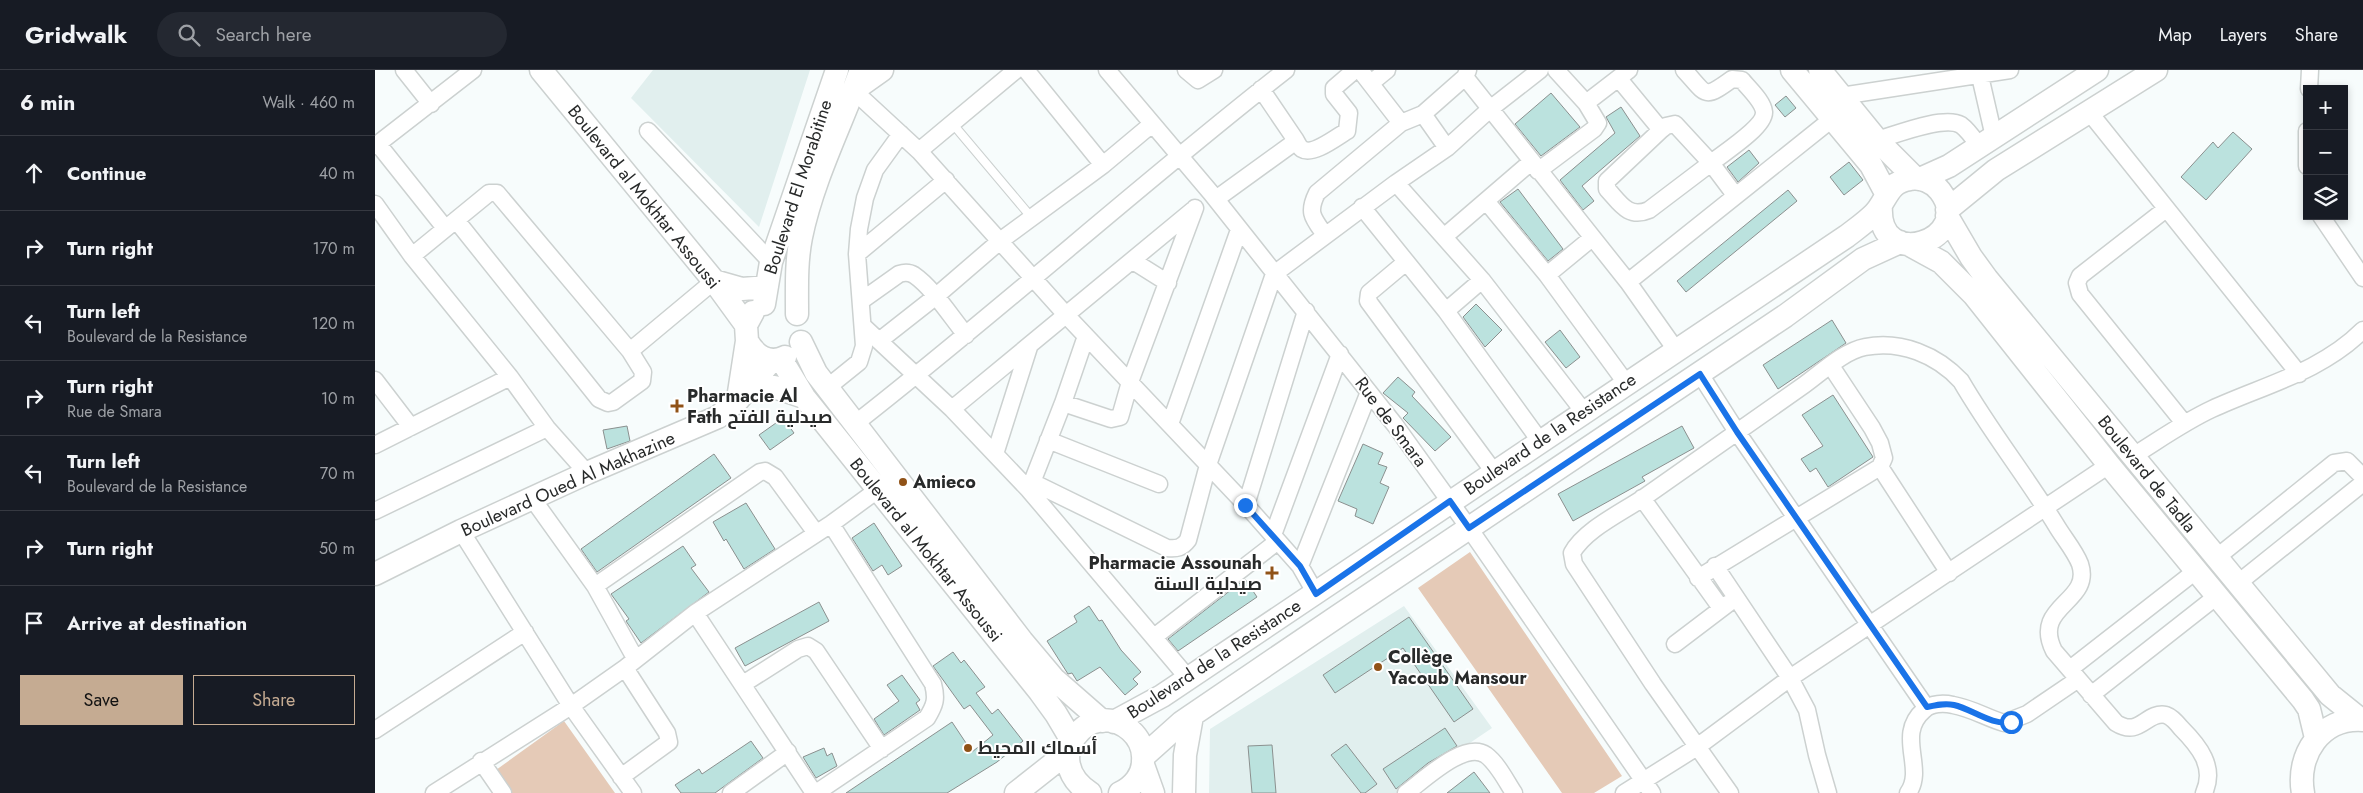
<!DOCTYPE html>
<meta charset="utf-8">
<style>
:root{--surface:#171b24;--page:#242831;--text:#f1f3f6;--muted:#9ea1a6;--line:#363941;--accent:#c5ab92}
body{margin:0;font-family:Jost,Cairo,sans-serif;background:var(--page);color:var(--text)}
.controls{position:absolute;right:15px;top:15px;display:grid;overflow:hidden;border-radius:0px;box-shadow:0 2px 8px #0003}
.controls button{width:45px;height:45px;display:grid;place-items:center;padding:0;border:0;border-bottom:1px solid var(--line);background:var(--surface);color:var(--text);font:25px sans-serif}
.stop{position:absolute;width:15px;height:15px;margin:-11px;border:4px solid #1a73e8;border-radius:50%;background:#fff}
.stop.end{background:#1a73e8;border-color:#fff;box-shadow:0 1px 5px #0008}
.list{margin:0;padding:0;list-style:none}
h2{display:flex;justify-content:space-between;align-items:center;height:65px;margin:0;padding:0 20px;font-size:21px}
h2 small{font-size:16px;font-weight:400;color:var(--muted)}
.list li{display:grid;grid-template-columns:32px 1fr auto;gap:15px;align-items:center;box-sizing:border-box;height:75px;padding:0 20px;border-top:1px solid var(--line)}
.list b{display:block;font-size:19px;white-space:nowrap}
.list p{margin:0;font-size:16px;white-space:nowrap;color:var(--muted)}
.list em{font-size:16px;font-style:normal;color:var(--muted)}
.actions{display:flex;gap:10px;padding:15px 20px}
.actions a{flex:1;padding:11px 0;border:1px solid var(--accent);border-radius:0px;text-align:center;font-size:18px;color:var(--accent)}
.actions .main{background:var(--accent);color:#111}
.icon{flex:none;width:28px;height:28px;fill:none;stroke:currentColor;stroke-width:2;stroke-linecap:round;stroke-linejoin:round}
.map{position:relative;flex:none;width:1988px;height:723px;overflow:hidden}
header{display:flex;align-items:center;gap:30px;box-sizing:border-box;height:70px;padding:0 25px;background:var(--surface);border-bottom:1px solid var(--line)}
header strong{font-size:24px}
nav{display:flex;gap:28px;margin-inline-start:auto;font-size:18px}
.search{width:350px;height:45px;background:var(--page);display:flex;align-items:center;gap:12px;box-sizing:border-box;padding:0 18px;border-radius:28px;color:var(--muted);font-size:19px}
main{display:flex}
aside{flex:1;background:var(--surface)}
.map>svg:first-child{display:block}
</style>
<header>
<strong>Gridwalk</strong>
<div class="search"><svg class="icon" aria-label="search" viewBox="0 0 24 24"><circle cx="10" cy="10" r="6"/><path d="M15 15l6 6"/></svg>Search here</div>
<nav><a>Map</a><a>Layers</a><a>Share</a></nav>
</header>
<main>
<aside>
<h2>6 min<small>Walk · 460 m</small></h2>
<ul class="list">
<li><svg class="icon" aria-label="ahead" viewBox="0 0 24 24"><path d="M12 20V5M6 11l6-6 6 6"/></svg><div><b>Continue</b></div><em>40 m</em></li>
<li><svg class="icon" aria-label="right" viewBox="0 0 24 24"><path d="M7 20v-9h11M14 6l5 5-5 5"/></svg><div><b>Turn right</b></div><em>170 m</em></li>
<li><svg class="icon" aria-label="left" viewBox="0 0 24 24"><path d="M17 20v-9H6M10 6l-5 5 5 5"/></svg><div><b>Turn left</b><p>Boulevard de la Resistance</p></div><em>120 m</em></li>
<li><svg class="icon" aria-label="right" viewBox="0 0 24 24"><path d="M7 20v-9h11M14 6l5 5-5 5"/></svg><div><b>Turn right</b><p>Rue de Smara</p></div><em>10 m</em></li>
<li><svg class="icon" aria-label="left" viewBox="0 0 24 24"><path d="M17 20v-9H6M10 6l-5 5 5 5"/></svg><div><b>Turn left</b><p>Boulevard de la Resistance</p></div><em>70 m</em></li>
<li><svg class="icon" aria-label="right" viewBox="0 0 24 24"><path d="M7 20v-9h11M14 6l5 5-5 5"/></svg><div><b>Turn right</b></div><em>50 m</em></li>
<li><svg class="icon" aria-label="arrive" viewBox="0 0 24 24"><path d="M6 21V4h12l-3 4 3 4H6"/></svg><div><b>Arrive at destination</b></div></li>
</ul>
<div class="actions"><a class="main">Save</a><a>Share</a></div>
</aside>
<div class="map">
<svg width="1988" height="723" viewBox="0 0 1988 723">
<rect width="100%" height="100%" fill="#f7fcfc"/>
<path fill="#e1efee" d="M278,0H435L384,157L256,28Z
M1029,536L1117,658L1021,723H834L835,659Z"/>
<path fill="#e5cab7" d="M1095,482L1247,706L1219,723H1187L1043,518Z
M189,651L240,723H137L121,700Z"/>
<path fill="#bbe2de" stroke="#8b908f" d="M1176,23L1205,57L1166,86L1140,54Z
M1411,26L1421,38L1410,47L1400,35Z
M1246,37L1265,66L1207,116L1219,131L1208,140L1185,110L1240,63L1231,47Z
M1858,62L1877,79L1831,130L1806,107L1838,72L1843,78Z
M1374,80L1384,93L1363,112L1352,97Z
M1474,92L1488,110L1469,125L1455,107Z
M1143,119L1188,179L1173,191L1125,132Z
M1413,120L1422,131L1311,222L1302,211Z
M1101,234L1127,260L1110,277L1088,247Z
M1457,250L1471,273L1403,319L1388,295Z
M1185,260L1205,287L1191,298L1170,272Z
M1023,307L1040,322L1037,326L1076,367L1060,381L1028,348L1033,343L1008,323Z
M1458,325L1498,387L1453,417L1441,398L1435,402L1426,389L1448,376L1427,345Z
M408,348L419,363L395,380L384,365Z
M252,356L255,371L232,379L228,360Z
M1307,356L1319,378L1267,407L1270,411L1198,451L1183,424Z
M988,374L1008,383L1003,394L1012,397L1005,413L1014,417L998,454L980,446L982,439L963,431Z
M339,384L356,408L222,502L206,479Z
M371,433L400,479L369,499L351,469L349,471L338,452Z
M499,453L527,496L513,505L507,495L498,501L477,468Z
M308,476L321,495L316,498L334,522L266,573L253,554L251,551L254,549L236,524Z
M870,509L882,527L803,581L793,569Z
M444,532L454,551L370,596L360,578Z
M714,536L724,551L727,550L746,580L766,602L758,609L763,614L750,625L725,597L702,611L697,603L693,604L672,571L702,552L699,546Z
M1034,547L1098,639L1079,652L1028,578L960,623L948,605Z
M578,582L586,593L589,590L610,617L601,623L617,644L623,639L648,671L622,692L572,723H471L577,652L597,682L618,665L595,635L589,639L558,596Z
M527,605L545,630L541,633L545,640L509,665L499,649L524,631L512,615Z
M1070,658L1082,676L1053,693L1021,719L1008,699Z
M376,671L388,688L340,723H306L300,715L324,699L327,704Z
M971,674L1002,714L990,723H986L956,685Z
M897,675L901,723H877L873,676Z
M449,678L452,686L457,683L462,696L441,708L428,687Z
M1099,702L1115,723H1072Z"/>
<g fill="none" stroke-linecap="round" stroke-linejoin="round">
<defs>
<path id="lane" d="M577,53L657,148"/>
<path id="street" d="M29,0L56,34
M651,0L728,95
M732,0L836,123L1020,355L1094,458L1277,723
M811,0L823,10L839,0
M985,0L1026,53
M1309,0C1332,25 1328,30 1357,9L1367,10C1373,18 1388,31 1389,42C1390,57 1347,84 1336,93L1360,125
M1605,6L1619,67
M1090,7L1253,212L1301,280
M1244,9L1286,60
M996,13L1012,0
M1934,19L1935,0
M479,21L544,81L692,246L871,435L925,496L941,524
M1466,26L1635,0
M1211,33L1254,0
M1715,43L1924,304
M1048,44L1072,78
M1300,54L1336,93L1274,140C1253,149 1245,133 1232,119V111L1286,60L1291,56Z
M273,61L396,192
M1932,61V96
M920,69C922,72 924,77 927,79C938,86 963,66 972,61L974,43L959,24V18L980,0
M1502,70C1520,65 1569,45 1586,55C1593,60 1599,69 1604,76
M3,74L70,158
M0,76L98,0
M544,81L641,0
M1163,101L1219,59L1223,53L1211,33L1181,0
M1021,113L1107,210L1209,342
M841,129L917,74L920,69L886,19
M1111,131L1172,205L1251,313
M0,134L37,186L135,307L172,358L212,403
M987,137L1071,241L1165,371
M1791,139L1705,206L1702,213L1705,224L1809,353
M1946,146L1988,208
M950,165C938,148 932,143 942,123L1026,53L1048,44L1090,7L1093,0
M1070,166L1156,92
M482,184L571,110
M37,186L114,123H122L255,281L268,302L267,311L238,332L233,333L224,329L81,150
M758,191L793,213
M1031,192L994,223L993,231L1119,402
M1172,205L1217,168
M1253,212L1457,49
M486,231L524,204C530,202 534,202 539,205C558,218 576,247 591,265
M1071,241L1107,210
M488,256L577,339L654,420L813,608
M504,271L560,227L625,171L728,95L777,54
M255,281L339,211
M1325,304L1362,362L1551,637
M0,310L36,357
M453,317L484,292L489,276L482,184L484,159L490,128L500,100L526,64
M688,333L711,266
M577,339L818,140
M481,353C627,239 765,114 911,0
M795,354L864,160
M673,370L784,414
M0,375L135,307
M620,384L654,277
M1758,386C1784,370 1809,352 1837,339C1889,315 1946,302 1988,260
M1505,397L1574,503
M657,412L792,478C802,479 807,478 813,470L833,395L899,204L1021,113L1072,78L1115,39L1165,0
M654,420L688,333L736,349L745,347L755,312L820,138
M157,428L220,516L260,588
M1267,428L1346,538
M871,435L931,241
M0,441L172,358
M86,461L196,636L258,723
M898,465L965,284
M1841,488L1959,393L1972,391L1988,407
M925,496L994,322
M1340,496L1415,608L1432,640L1442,685L1453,723
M1323,508L1505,397L1509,388L1505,373L1497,358L1456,296
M1862,514L1988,413
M220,516L385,402L390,401L400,407L441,463
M320,543L439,723
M779,567L903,471
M1300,574L1354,533
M1695,599L1822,500
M368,614L423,579L433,576L441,581L507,679
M1716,625L1842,526
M0,660L150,562
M106,691L128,723
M246,707L294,672L292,663L250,598
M59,723L196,636L250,598L320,543L456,454L512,413
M356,723L413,682
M441,723L552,648C560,635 562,629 558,614L456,454
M1031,723C1049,710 1090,670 1111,685C1123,694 1131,711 1139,723
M1249,723L1322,677L1415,608L1734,395
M1355,723L1278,614L1199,494L1197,483C1210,459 1248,442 1271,426C1324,389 1376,352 1429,315C1447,302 1469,281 1490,277C1526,270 1562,285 1586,311C1615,361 1651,406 1681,455C1688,467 1700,481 1705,494C1718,533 1656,535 1679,581L1741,653C1765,668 1771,641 1791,645C1797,647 1802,653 1806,658C1824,676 1841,697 1829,723
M1533,723C1551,698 1520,665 1549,640C1556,633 1569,633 1578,635C1596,638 1612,648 1629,653L1652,644L1702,610"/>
<path id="secondary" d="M166,0L339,211L371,255
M1417,0L1496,95L1511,123
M1445,0L1502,70L1540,108
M476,22L507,0
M1545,109L1574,96L1722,0
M1572,140L1621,100L1781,0
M1572,146L1596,187L1612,209L1955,625L1986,650
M1533,174L1566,192L1599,225L1734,395L1928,630L1934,639L1941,668
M339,211L367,219L392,217
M389,234L396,192L462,0
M422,244C422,218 421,192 426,167C438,109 466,55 486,0
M372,271C380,285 394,295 410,287
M426,272L441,303L647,571L679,609L727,651
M406,289L429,327L665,622L681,644L697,671
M374,315L399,317L429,327
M363,329L372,271L371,255L378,242
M0,504L86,461L212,403L343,347L363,330L397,290
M739,652L787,626L1472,166C1481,159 1491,152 1499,144C1512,131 1512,112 1535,109C1546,107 1558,112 1565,121C1602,169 1501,205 1506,135
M769,686L807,652L966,544L1410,246L1488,189L1525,172
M768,695L778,723
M641,723L693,682
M715,723C663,689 715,626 755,660C764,668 769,679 768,691C768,705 758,717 745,723
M809,723L810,685L817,646
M1928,723C1921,685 1946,647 1988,650"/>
</defs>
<use href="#lane" stroke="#ccd1d0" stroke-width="10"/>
<use href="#street" stroke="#ccd1d0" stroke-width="19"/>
<use href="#secondary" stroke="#ccd1d0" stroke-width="25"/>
<use href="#lane" stroke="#fff" stroke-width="8"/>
<use href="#street" stroke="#fff" stroke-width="16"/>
<use href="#secondary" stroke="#fff" stroke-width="22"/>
</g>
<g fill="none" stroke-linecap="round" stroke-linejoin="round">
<path stroke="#1a73e8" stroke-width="6" d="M870,435L925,496L941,524L1075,431L1094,458L1325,304L1362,362L1552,637C1561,635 1570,633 1579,635C1597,639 1617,656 1636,652"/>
</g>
<g fill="#905217" stroke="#fff" stroke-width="2">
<path d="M299.5 328.5h5v5h5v5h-5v5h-5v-5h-5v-5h5z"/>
<circle cx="528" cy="412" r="5"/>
<path d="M894.5 495.5h5v5h5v5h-5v5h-5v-5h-5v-5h5z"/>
<circle cx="1003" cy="597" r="5"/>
<circle cx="593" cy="678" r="5"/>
</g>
<g text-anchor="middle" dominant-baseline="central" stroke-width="4" stroke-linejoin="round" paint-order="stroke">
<g font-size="18" fill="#282a2a" stroke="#fff">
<text transform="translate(423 117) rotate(-72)">Boulevard El Morabitine</text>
<text transform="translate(269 127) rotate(51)">Boulevard al Mokhtar Assoussi</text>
<text transform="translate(1016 352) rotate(53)">Rue de Smara</text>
<text transform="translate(1175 364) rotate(-34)">Boulevard de la Resistance</text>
<text transform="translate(1772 404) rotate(51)">Boulevard de Tadla</text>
<text transform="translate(193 414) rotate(-24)">Boulevard Oued Al Makhazine</text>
<text transform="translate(551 480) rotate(51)">Boulevard al Mokhtar Assoussi</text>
<text transform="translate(839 589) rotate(-33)">Boulevard de la Resistance</text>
</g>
<g font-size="18" font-weight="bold" fill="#282a2a" stroke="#fff" text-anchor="start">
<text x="312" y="326">Pharmacie Al<tspan x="312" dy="21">Fath صيدلية الفتح</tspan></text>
<text x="538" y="412">Amieco</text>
<text x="887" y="493" text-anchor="end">Pharmacie Assounah<tspan x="887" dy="21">صيدلية السنة</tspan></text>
<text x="1013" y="587">Collège<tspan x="1013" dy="21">Yacoub Mansour</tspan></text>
<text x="603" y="678">أسماك المحيط</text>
</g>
</g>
</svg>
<div class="controls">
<button>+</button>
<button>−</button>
<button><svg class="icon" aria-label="layers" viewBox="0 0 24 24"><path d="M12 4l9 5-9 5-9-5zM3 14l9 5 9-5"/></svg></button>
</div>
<div class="stop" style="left:1636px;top:652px"></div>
<div class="stop end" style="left:870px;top:435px"></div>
</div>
</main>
